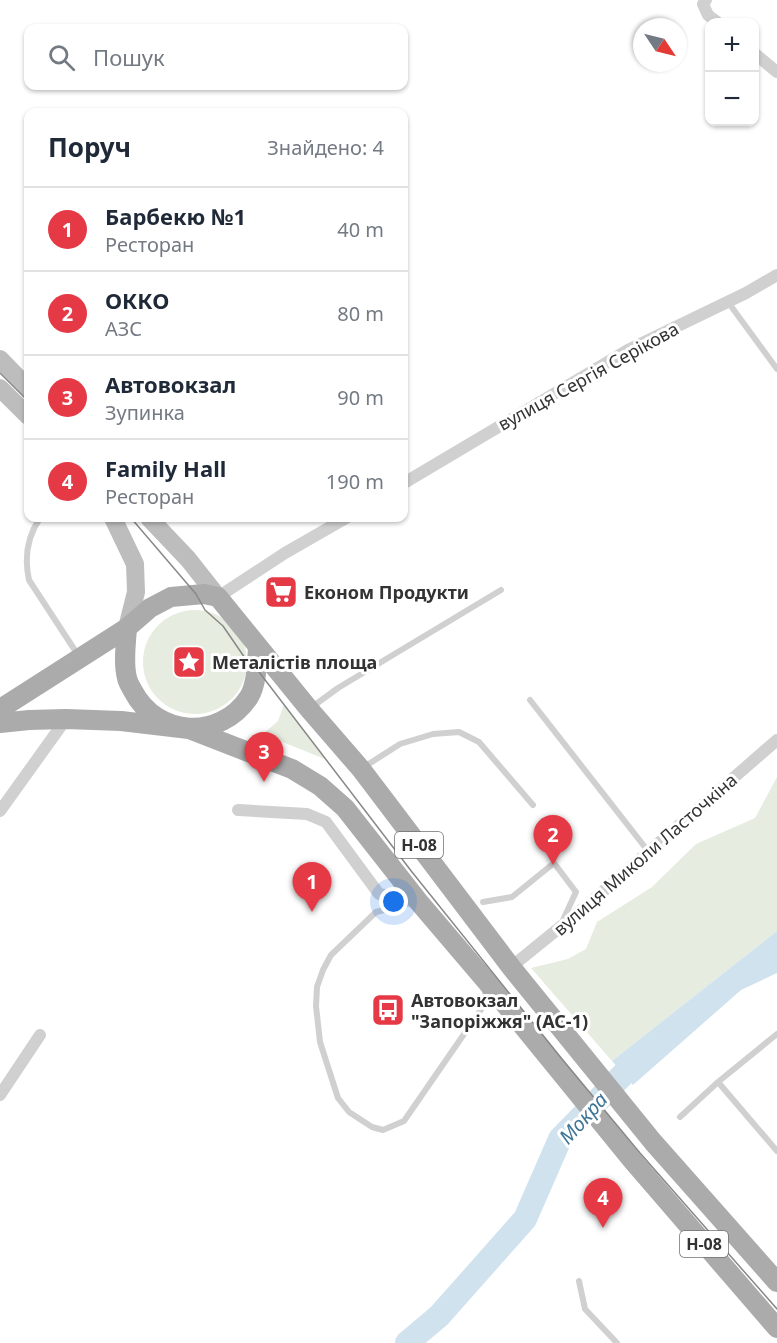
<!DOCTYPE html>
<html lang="uk">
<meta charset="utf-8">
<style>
:root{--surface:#fff;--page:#f2f2f3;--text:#1f2937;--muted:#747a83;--line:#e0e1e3;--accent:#e63946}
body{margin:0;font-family:"Noto Sans",sans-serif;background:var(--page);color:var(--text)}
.controls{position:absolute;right:18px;top:18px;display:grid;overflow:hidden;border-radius:12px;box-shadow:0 2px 4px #0004}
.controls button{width:54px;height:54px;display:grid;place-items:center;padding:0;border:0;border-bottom:2px solid var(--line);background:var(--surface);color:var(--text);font:30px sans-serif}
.compass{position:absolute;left:633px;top:18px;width:54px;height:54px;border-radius:50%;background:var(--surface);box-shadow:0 2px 4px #0004;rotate:125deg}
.you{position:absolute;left:394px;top:902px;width:21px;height:21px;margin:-15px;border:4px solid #fff;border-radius:50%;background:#1a73e8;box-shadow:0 0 0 9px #1a73e833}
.badge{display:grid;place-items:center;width:39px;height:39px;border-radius:50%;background:var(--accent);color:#fff;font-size:20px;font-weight:700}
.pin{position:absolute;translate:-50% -50px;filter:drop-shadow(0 2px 3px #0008)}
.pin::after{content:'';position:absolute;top:32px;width:21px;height:18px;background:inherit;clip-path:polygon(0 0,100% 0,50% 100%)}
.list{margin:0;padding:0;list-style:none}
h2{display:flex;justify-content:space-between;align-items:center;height:78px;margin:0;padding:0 24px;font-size:26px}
h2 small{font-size:20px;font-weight:400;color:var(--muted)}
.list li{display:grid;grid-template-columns:39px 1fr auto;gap:18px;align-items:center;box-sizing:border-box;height:84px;padding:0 24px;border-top:2px solid var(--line)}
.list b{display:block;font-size:22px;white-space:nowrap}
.list p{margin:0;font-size:20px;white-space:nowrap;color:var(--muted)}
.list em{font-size:20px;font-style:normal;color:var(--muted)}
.icon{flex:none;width:33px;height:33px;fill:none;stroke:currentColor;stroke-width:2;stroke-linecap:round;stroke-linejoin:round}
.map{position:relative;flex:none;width:777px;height:1343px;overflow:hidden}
.search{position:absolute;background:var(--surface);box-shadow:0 2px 4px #0004;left:24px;top:24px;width:384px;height:66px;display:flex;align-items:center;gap:15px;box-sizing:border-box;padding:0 21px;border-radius:12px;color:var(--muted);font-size:22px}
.panel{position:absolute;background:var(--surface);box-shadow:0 2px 4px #0004;left:24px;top:108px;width:384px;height:414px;border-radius:12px}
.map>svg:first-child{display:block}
</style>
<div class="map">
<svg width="777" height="1343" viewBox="0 0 777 1343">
<rect width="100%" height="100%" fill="#fff"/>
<path fill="#e6ecdf" d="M143 662a52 52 0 1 1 104 0a52 52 0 1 1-104 0Z
M284,704L327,760L263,734L278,721Z
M777,777V931L612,1061L531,968L568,959L586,949L597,922L652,887L696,844L755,818Z"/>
<path fill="#cfe2ee" d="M777,931V973L741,990L633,1085L612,1061Z"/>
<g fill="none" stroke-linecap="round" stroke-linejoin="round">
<path stroke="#cfe2ee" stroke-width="24" d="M407,1343L439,1316L525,1219L560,1139L646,1051"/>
<path stroke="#d0d0d0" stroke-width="6" d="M728,302L777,369
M40,518C27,537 24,557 29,580L78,655
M530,700L648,851
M312,707L338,688L501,590
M364,767L400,744L433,734L459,732L479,742L533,805
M483,902L512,897L554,863L576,892L563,920
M411,903L376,912L331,955L323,970L317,987L316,1006L320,1042L338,1098L349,1112L372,1127L383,1130L404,1121L482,1008L486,989
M718,1082L777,1151
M680,1117L718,1082L777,1034
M579,1281L585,1309L617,1343"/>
<path stroke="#d0d0d0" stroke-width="12" d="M706,0L703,4L708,15L717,22
M754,53L777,72
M404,483L628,350L746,293L777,275
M218,597L285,553L346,518
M238,810L307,814L326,822L379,894L418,901
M0,811L66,719
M511,967L585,907L777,740
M0,1095L40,1035"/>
<path stroke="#bdbdbd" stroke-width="18" d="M0,359L28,388
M0,388L28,416
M113,518L135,564L136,592L127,628
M149,518L188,559L218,597"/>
<path stroke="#ababab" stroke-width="20" d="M127,628C126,644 123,662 127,678C128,683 131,687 133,691C157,737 220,741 249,697C257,684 257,662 258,647
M0,709L127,628L150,608L171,597L204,594L218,597L309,709L361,769L511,967L653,1142L777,1282
M0,723L29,720L66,719L121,721L189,729L292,769L320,786L345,808L418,901L487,982L632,1160L777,1328"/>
<path stroke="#888" stroke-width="1.5" d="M0,373L28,401
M131,518L196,594L205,610L223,626L247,661L256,668L412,872L562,1059L640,1153L777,1309"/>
</g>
<defs>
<symbol id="supermarket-square" viewBox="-11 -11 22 22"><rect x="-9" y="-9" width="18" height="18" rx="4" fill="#e63946" stroke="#fff"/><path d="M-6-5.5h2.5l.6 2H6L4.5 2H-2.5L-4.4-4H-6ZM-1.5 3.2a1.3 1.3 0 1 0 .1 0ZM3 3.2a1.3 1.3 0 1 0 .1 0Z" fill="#fff"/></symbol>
<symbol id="sight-square" viewBox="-11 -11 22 22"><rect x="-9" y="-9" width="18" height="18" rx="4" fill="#e63946" stroke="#fff"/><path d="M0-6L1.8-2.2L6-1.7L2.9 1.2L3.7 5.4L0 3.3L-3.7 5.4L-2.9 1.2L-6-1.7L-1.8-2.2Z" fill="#fff"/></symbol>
<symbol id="bus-square" viewBox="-11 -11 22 22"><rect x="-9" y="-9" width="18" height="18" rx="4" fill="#e63946" stroke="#fff"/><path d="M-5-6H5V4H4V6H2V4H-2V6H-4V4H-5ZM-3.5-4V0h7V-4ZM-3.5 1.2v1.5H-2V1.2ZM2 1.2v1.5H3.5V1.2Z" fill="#fff"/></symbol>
</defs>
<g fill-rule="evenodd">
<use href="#supermarket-square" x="262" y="573" width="38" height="38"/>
<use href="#sight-square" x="170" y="643" width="38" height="38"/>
<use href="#bus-square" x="369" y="991" width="38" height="38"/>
</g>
<g text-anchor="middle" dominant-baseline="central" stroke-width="6" stroke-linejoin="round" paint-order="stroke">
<g fill="#fff" stroke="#707070" stroke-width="1.5">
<rect x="395" y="832" width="48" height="26" rx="4.5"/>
<rect x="680" y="1231" width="48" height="26" rx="4.5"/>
</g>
<g font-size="16" font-weight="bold" fill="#333">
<text x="419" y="845">Н-08</text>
<text x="704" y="1244">Н-08</text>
</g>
<g font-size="18" fill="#333" stroke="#fff">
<text transform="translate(588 376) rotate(-29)">вулиця Сергія Серікова</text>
<text transform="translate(645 854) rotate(-41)">вулиця Миколи Ласточкіна</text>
</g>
<g font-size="18" font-weight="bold" fill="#333" stroke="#fff" text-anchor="start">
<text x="304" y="592">Економ Продукти</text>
<text x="212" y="662">Металістів площа</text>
<text x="411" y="1000">Автовокзал<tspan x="411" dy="21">"Запоріжжя" (АС-1)</tspan></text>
</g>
<g font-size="20" font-style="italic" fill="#3f7597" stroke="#fff">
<text transform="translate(583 1118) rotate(-48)">Мокра</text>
</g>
</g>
</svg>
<div class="controls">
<button>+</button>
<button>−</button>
</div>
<svg class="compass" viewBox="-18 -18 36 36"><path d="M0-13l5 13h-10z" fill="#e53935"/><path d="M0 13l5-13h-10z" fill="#747a83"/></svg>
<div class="you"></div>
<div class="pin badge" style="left:312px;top:912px">1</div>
<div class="pin badge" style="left:553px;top:865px">2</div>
<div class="pin badge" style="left:264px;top:782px">3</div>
<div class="pin badge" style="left:603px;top:1228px">4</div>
<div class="search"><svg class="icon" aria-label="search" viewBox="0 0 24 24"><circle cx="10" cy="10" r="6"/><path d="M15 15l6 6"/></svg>Пошук</div>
<section class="panel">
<h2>Поруч<small>Знайдено: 4</small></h2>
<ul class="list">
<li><span class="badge">1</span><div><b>Барбекю №1</b><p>Ресторан</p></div><em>40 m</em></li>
<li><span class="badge">2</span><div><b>ОККО</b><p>АЗС</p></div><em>80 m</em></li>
<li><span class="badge">3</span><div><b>Автовокзал</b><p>Зупинка</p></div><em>90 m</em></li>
<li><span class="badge">4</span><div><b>Family Hall</b><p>Ресторан</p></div><em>190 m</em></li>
</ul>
</section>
</div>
